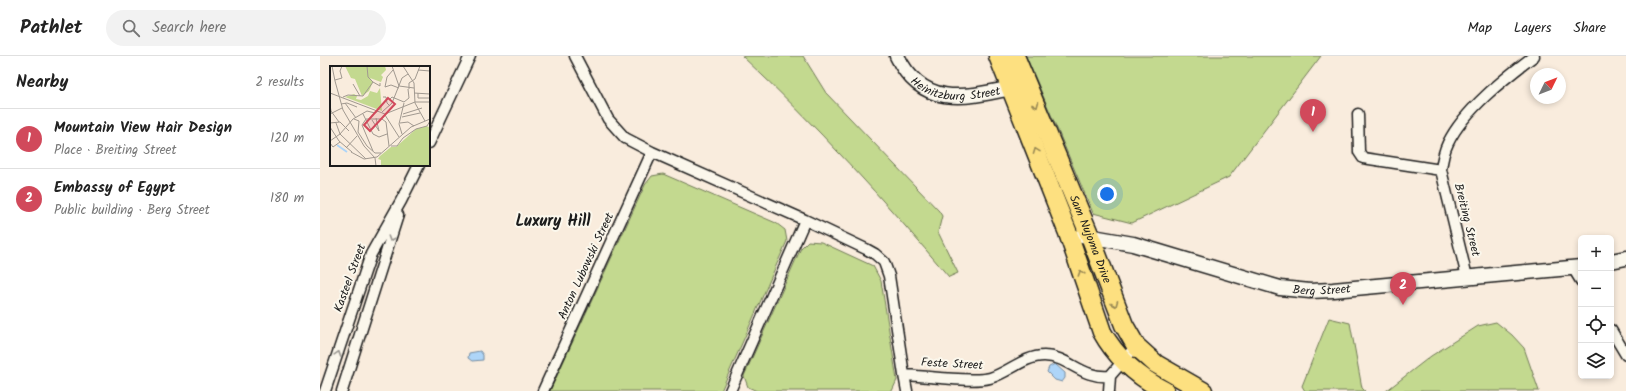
<!DOCTYPE html>
<meta charset="utf-8">
<style>
:root{--surface:#fff;--page:#f2f2f2;--text:#222;--muted:#767676;--line:#e0e0e0;--accent:#d1495b}
body{margin:0;font-family:Kalam,sans-serif;background:var(--page);color:var(--text)}
.controls{position:absolute;right:12px;bottom:12px;display:grid;overflow:hidden;border-radius:6px;box-shadow:0 2px 6px #0003}
.controls button{width:36px;height:36px;display:grid;place-items:center;padding:0;border:0;border-bottom:1px solid var(--line);background:var(--surface);color:var(--text);font:20px sans-serif}
.compass{position:absolute;left:1210px;top:12px;width:36px;height:36px;border-radius:50%;background:var(--surface);box-shadow:0 2px 6px #0003;rotate:47deg}
.you{position:absolute;left:787px;top:138px;width:14px;height:14px;margin:-10px;border:3px solid #fff;border-radius:50%;background:#1a73e8;box-shadow:0 0 0 6px #1a73e833}
.badge{display:grid;place-items:center;width:26px;height:26px;border-radius:50%;background:var(--accent);color:#fff;font-size:13px;font-weight:700}
.pin{position:absolute;translate:-50% -33px;filter:drop-shadow(0 1px 2px #0008)}
.pin::after{content:'';position:absolute;top:21px;width:14px;height:12px;background:inherit;clip-path:polygon(0 0,100% 0,50% 100%)}
.list{margin:0;padding:0;list-style:none}
h2{display:flex;justify-content:space-between;align-items:center;height:52px;margin:0;padding:0 16px;font-size:17px}
h2 small{font-size:13px;font-weight:400;color:var(--muted)}
.list li{display:grid;grid-template-columns:26px 1fr auto;gap:12px;align-items:center;box-sizing:border-box;height:60px;padding:0 16px;border-top:1px solid var(--line)}
.list b{display:block;font-size:15px;white-space:nowrap}
.list p{margin:0;font-size:13px;white-space:nowrap;color:var(--muted)}
.list em{font-size:13px;font-style:normal;color:var(--muted)}
.icon{flex:none;width:22px;height:22px;fill:none;stroke:currentColor;stroke-width:2;stroke-linecap:round;stroke-linejoin:round}
.map{position:relative;flex:none;width:1306px;height:335px;overflow:hidden}
header{display:flex;align-items:center;gap:24px;box-sizing:border-box;height:56px;padding:0 20px;background:var(--surface);border-bottom:1px solid var(--line)}
header strong{font-size:19px}
nav{display:flex;gap:22px;margin-inline-start:auto;font-size:14px}
.search{width:280px;height:36px;background:var(--page);display:flex;align-items:center;gap:10px;box-sizing:border-box;padding:0 14px;border-radius:22px;color:var(--muted);font-size:15px}
main{display:flex}
aside{flex:1;background:var(--surface)}
.map>svg:first-child{display:block}
</style>
<header>
<strong>Pathlet</strong>
<div class="search"><svg class="icon" aria-label="search" viewBox="0 0 24 24"><circle cx="10" cy="10" r="6"/><path d="M15 15l6 6"/></svg>Search here</div>
<nav><a>Map</a><a>Layers</a><a>Share</a></nav>
</header>
<main>
<aside>
<h2>Nearby<small>2 results</small></h2>
<ul class="list">
<li><span class="badge">1</span><div><b>Mountain View Hair Design</b><p>Place · Breiting Street</p></div><em>120 m</em></li>
<li><span class="badge">2</span><div><b>Embassy of Egypt</b><p>Public building · Berg Street</p></div><em>180 m</em></li>
</ul>
</aside>
<div class="map">
<svg width="1306" height="335" viewBox="0 0 1306 335">
<rect width="100%" height="100%" fill="#f9ecdd"/>
<filter id="ink" filterUnits="userSpaceOnUse"><feTurbulence type="fractalNoise" baseFrequency=".025" numOctaves="2"/><feDisplacementMap in="SourceGraphic" scale="8" xChannelSelector="R" yChannelSelector="G"/><feConvolveMatrix kernelMatrix="1 2 1 2 8 2 1 2 1" color-interpolation-filters="sRGB"/></filter>
<g filter="url(#ink)">
<path fill="#c3d98f" stroke="#707a56" d="M422,0H483L506,37L619,155L622,160L618,176L638,217L629,221C564,144 496,69 422,0Z
M706,0H1001L909,121L812,167L773,157Z
M343,118L456,167L465,174L467,185L401,335H230L325,129L332,120Z
M488,185L501,186L553,210L561,225L577,324L572,335H437L428,331L424,320L481,192Z
M1009,262L1030,267L1042,332L1045,335H985L982,330Z
M1176,266L1192,279L1204,292L1219,335H1066L1111,300L1158,270Z"/>
<path fill="#aed5f8" stroke="#748ba0" d="M160,295L163,299V304L152,305L148,302L149,297Z
M735,308L745,317V322L742,326L735,324L727,316L729,311Z"/>
<g fill="none" stroke-linecap="round" stroke-linejoin="round">
<defs>
<path id="street" d="M255,0L288,63L305,82L332,96L485,164L546,193L555,198L564,206L569,220L584,319
M1038,58L1039,96L1043,102L1121,114
M109,87L150,0
M1253,212L1261,225
M1147,221L1121,114C1122,105 1124,95 1128,87C1144,54 1185,22 1214,0
M1291,274L1306,299
M5,335L51,198L81,145L99,109
M22,335L78,159
M223,335L332,96
M410,335L485,164
M587,335L584,319C605,320 652,327 670,322C688,317 704,300 724,300C749,300 761,323 790,320L816,290
M789,335L790,320"/>
<g id="secondary">
<path id="s1" d="M577,0C604,56 651,40 701,30"/>
<path id="s2" d="M762,179L813,188L960,232L990,235L1013,234L1261,211"/>
<path d="M1291,205L1306,202"/>
</g>
<g id="highway">
<path d="M678,0L748,177L782,276C797,303 818,321 845,335"/>
<path id="s3" d="M695,0L770,180L804,269L816,290L836,308L883,335"/>
</g>
</defs>
<use href="#street" stroke="#1c1c1c" stroke-width="13"/>
<use href="#secondary" stroke="#1c1c1c" stroke-width="17"/>
<use href="#highway" stroke="#1c1c1c" stroke-width="21"/>
<use href="#street" stroke="#fbf7ec" stroke-width="10"/>
<use href="#secondary" stroke="#fbf7ec" stroke-width="14"/>
<use href="#highway" stroke="#fde080" stroke-width="18"/>
</g>
<defs><path id="oneway-chevron" d="M-2-3.5L2.5 0L-2 3.5" fill="none" stroke-width="1.6" stroke-linecap="round" stroke-linejoin="round"/></defs>
<g stroke="#988853">
<use href="#oneway-chevron" transform="translate(716 49) rotate(68)"/>
<use href="#oneway-chevron" transform="translate(716 95) rotate(-111)"/>
<use href="#oneway-chevron" transform="translate(761 217) rotate(-108)"/>
<use href="#oneway-chevron" transform="translate(795 248) rotate(68)"/>
</g>
<g stroke="#97948e">
<use href="#oneway-chevron" transform="translate(71 183) rotate(107)"/>
<use href="#oneway-chevron" transform="translate(18 298) rotate(-72)"/>
</g>
</g>
<g text-anchor="middle" dominant-baseline="central" stroke-width="4" stroke-linejoin="round" paint-order="stroke">
<g font-size="12" fill="#1c1c1c" stroke="#fbf7ec">
<text stroke="none"><textPath href="#s1" startOffset="74">Heinitzburg Street</textPath></text>
<text transform="translate(1147 164) rotate(76)">Breiting Street</text>
<text stroke="none"><textPath href="#s3" startOffset="198">Sam Nujoma Drive</textPath></text>
<text transform="translate(266 210) rotate(-65)">Anton Lubowski Street</text>
<text transform="translate(30 222) rotate(-70)">Kasteel Street</text>
<text stroke="none"><textPath href="#s2" startOffset="247">Berg Street</textPath></text>
<text transform="translate(632 308) rotate(3)">Feste Street</text>
</g>
<g font-size="16" font-weight="bold" fill="#1c1c1c" stroke="#fbf7ec">
<text x="233" y="165">Luxury Hill</text>
</g>
</g>
<g transform="translate(10 10)">
<rect width="100" height="100" fill="#f9ecdd"/>
<path d="M15,0H55L56,4L51,9L53,11L51,16L40,12L43,16L39,25L32,30L25,13L21,12ZM50,22L52,45L15,31L24,28L27,30L26,33L31,34L38,30L40,25L47,27ZM97,60L100,62V100H51V94L48,93L50,90L61,81H66L86,63Z" fill="#c3d98f"/>
<path fill="none" stroke="#aed5f8" stroke-width="2" d="M7,79L17,86"/>
<path fill="none" stroke="#a19990" stroke-width="1" d="M2,0L5,15M37,0L38,11L43,16M62,0L69,20L84,22M73,0L84,17L85,37L95,55M63,4L57,11L55,21L61,19L69,22M88,4L100,5M5,14L12,12L10,5L12,0M5,15L13,44L34,80L45,92L46,100M23,18L30,30M79,23V17L85,13L90,0M0,27L55,48L85,36H100M84,27L100,28M88,27V32H99M13,31L18,29L33,30L43,16L50,20V17M53,31H56L57,37L60,40M60,33L62,31L74,36M74,36L79,32L78,23M15,37L26,52M11,38L17,37L27,41M0,39L1,45L9,56M52,46L62,37L72,12L78,8M0,48L12,42M33,48L43,68L49,71L57,68M73,48L92,42M55,49L69,71M72,51L90,47M24,53L29,55L28,66L37,80L45,87H51M52,53L56,56L59,80M42,54L49,65L46,52M0,57L10,56L19,65M6,57L10,68L36,93M70,57L78,56L84,60M0,61L9,75L22,86M72,68L69,58L74,37M0,75L10,68L23,53L37,45L45,47L48,45M0,77L3,81L10,76M61,80H67L73,72L86,63L97,60L100,55M16,82L27,70M43,85L32,59L36,53H51M21,86L34,93L47,91L81,61L100,53"/>
<path fill="#d1495b" fill-opacity="0.15" stroke="#d1495b" stroke-width="2" d="M58,32L65,38L40,65L34,59Z"/>
<rect width="100" height="100" fill="none" stroke="#1c1c1c" stroke-width="2"/>
</g>
</svg>
<div class="controls">
<button>+</button>
<button>−</button>
<button><svg class="icon" aria-label="locate" viewBox="0 0 24 24"><circle cx="12" cy="12" r="6"/><path d="M12 2v4M12 18v4M2 12h4M18 12h4"/></svg></button>
<button><svg class="icon" aria-label="layers" viewBox="0 0 24 24"><path d="M12 4l9 5-9 5-9-5zM3 14l9 5 9-5"/></svg></button>
</div>
<svg class="compass" viewBox="-18 -18 36 36"><path d="M0-13l5 13h-10z" fill="#e53935"/><path d="M0 13l5-13h-10z" fill="#767676"/></svg>
<div class="you"></div>
<div class="pin badge" style="left:993px;top:76px">1</div>
<div class="pin badge" style="left:1083px;top:249px">2</div>
</div>
</main>
